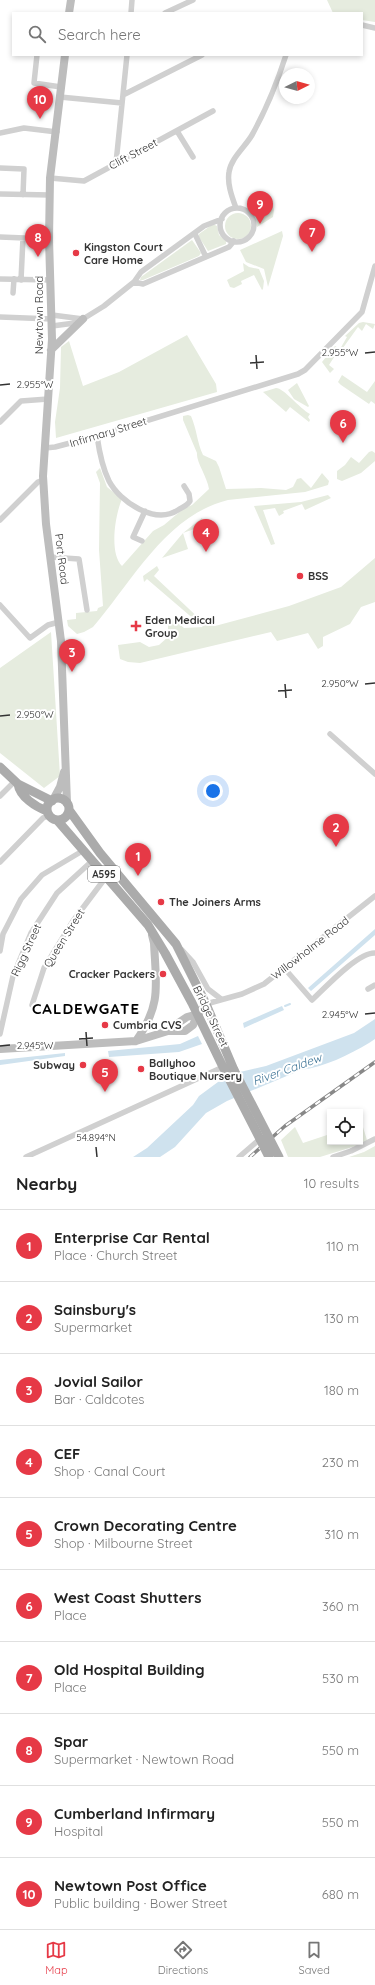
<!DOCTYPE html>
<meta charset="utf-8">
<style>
:root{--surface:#fff;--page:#f6f6f6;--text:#222;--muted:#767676;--line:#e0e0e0;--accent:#e63946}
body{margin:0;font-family:Quicksand,sans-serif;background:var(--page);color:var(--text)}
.controls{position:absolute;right:12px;bottom:12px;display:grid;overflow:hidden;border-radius:0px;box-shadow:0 2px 6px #0003}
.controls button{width:36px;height:36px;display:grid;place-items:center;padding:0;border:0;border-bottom:1px solid var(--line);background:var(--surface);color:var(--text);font:20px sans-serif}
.compass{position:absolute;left:279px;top:68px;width:36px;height:36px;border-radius:50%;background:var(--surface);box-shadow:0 2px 6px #0003;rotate:85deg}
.you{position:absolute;left:213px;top:791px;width:14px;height:14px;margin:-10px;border:3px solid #fff;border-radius:50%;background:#1a73e8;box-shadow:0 0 0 6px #1a73e833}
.badge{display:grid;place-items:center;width:26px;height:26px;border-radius:50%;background:var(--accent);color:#fff;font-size:13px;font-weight:700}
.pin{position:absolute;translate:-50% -33px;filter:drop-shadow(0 1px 2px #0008)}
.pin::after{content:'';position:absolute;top:21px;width:14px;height:12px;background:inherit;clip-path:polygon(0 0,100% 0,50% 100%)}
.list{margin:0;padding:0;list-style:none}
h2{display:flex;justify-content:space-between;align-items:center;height:52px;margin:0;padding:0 16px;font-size:17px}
h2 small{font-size:13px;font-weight:400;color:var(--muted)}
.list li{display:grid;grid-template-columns:26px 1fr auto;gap:12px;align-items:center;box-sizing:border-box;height:72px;padding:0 16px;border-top:1px solid var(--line)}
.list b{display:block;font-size:15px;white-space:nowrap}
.list p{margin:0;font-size:13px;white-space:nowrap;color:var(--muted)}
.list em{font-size:13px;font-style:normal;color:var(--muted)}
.icon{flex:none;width:22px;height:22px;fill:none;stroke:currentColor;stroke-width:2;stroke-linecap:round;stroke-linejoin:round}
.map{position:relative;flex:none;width:375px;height:1157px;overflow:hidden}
.search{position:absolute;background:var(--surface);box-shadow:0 2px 6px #0003;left:12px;right:12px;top:12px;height:44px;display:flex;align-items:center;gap:10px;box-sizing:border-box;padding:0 14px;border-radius:0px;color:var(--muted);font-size:15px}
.sheet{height:772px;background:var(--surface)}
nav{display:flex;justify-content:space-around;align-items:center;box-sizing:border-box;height:56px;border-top:1px solid var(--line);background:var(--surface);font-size:11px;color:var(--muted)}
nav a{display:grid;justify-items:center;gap:2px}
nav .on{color:var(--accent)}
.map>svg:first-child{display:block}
</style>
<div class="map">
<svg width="375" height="1157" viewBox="0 0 375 1157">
<rect width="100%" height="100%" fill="#fff"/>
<path fill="#e6ecdf" d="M327,0H375V22L362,20V13H333Z
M262,201L272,204L274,210L273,217L257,227L256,218L250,209Z
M225 226a13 13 0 1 1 26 0a13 13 0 1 1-26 0Z
M213,224L217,226L219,235L226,241V244L208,251L199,237V234Z
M282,231L283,236L268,287L264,269L246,262L240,250Z
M192,240L201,253L199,256L143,280H140L141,277Z
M243,263L249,267L259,269L264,281L263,289L262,290L254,275L241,281L242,284L234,288L230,287L227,280L244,271Z
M363,322L375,324L373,329L366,324L362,331L358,327L340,352L338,351L329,365L334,369L330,373L322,362L335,346L340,349L347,337L345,336L359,323Z
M187,335L216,384L217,392L56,438L55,422L60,388L61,347L69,341L83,386L119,372Z
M342,375L367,392L375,381V404L371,401L369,404L341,385L338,382Z
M297,383L309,406L308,407L294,399L288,390Z
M276,388C284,388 299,408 310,414L308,417L310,420L309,422L290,407L286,412L263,392Z
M188,415L191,416C197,430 197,442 203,455L216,461L219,467L226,489L261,488L286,490L293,487L297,479L301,478L311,488L322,473L329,481L328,485L305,492L228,500C166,515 132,582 93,627L84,632L77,634L68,626L67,620L76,619V613L97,611L98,608L103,606L99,550L100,483L96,472L100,468L107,487L122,499C115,515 109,553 122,566L153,531L164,525L183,509L192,505L209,489C207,476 196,462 197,453L183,420V416Z
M372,451L375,453V461L361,473L342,481L337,479V471L345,465L351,457L359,463L369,452Z
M328,495L331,498L305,510L302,504L283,511L284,513L279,516L275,508L263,510L275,544L271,545L254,506L301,502Z
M202,518L210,539L205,541L200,527L183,533L188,549L162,558L183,533Z
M375,558V602L361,607L350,624L323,637V646L318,649L308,633L277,641L271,632L140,663L128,662L120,659L118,645L140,642L149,647L159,645L168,637V624L174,619L184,628L203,627L147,579L144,582L143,576L157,566L159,570L154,576L205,624L215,626L289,606L341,587Z
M51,632L60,776L44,788L0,753V668Z
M360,1124H362L367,1140L375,1136V1140L320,1157H288L281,1140L295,1127L303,1143L330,1134V1142H360Z
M375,1146V1157H349L364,1152Z"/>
<path fill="#cfe2ee" d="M375,929V935L311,991L308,988Z
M282,1006L284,1010L244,1028L243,1023Z
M375,1019V1039L369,1043C349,1055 324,1067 301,1070L227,1101L206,1113L175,1147L160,1157H133L147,1148L193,1105L199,1096L218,1082L240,1072L266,1066L354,1033Z
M198,1036L202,1044L179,1052L109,1057L108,1051L180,1044Z
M65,1053V1056L0,1065V1060Z"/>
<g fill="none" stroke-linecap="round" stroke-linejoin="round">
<path stroke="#cfe2ee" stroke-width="2" d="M285,1006L290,1004"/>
<path stroke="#d0d0d0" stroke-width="5.5" d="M131,13L132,0
M165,13L193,0
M362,25L375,28
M37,55L34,83L61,87
M123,95L202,55
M60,97L122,103
M177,131L193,157
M0,133L24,128L57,132
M116,163L127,55
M0,168L24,169L23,195
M50,178L84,181L213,111
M0,194L50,195
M236,208C232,197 227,184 229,172C231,158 245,147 252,135C266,110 277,83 286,55
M220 225a17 17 0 1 1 34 0a17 17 0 1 1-34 0Z
M195,234L206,257
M0,237L49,239
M0,279L51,280
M21,280L23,238
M134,282L143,284L229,247L234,241
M13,293L14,279
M52,315L83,319
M0,317L52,319
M52,326L75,323L83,319L104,306L134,282L141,272L204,226L222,219
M0,422L21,401L48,399
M97,436C99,450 102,467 109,481C120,502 155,525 178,510C183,507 188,505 190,501L189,494L184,486
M45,448L55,447L97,436L298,374L305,370L362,312L375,266
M0,520L38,482L43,480
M142,541L133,537L145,511
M50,557L79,559L87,610
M0,605L30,638L48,625L59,622
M330,734L375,774
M0,796L15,781
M0,862L43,818L49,815
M182,950L193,962L208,989L221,999
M0,951L3,934L21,899L42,875L84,850
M285,969L312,1000C325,988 358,952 375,953
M368,989L375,985
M206,1004L242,994L264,984L375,896
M32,1005L44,968L73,921L106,877
M0,1034L13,976L31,933L57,893L92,861
M26,1157L223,1067
M239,1157L260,1139
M333,1157L351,1151L375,1139"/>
<path stroke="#bdbdbd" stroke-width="8" d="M69,13L71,0
M65,55L50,178L49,239L52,339L43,476L46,524L61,641L67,803
M51,350L83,319
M53,800L60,787L64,772
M168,1030L187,1017L198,1014
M136,1041C162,1004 156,985 154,943L152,935
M0,1049L136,1041L168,1031H185L193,1025L198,1014L206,1004"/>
<path stroke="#ababab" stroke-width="9" d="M0,767L18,784L52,801
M18,784C20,797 36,807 47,811
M47 809a11 11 0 1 1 22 0a11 11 0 1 1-22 0Z
M69,810L100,853L176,944L206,1004L234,1070
M57,820L148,925L165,953L192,1003L223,1067L260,1139"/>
<defs>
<path id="rail" d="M250,1157L285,1126L375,1062"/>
</defs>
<use href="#rail" stroke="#888" stroke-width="3.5"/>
<use href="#rail" stroke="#fff" stroke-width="2" stroke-dasharray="6" stroke-linecap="butt"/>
<path stroke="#ababab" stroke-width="9" d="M234,1070L279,1157
M260,1139L269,1157"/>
</g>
<path fill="none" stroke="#333" stroke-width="1.5" d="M365,353L375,352M256,355L257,369M250,363L264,362M0,385L10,384M285,684L286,698M365,684L375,683M278,691L292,690M0,716L10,715M365,1014L375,1013M86,1032L87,1046M79,1039L93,1038M0,1046L10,1045M96,1147L97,1157"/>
<g fill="#e63946" stroke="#fff" stroke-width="1.5">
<circle cx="76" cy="253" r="4"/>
<circle cx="300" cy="576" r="4"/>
<path d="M134 620h4v4h4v4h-4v4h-4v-4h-4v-4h4z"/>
<circle cx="161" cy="902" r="4"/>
<circle cx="163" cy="974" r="4"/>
<circle cx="105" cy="1025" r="4"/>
<circle cx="83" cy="1065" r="4"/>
<circle cx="141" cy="1069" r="4"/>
</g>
<g text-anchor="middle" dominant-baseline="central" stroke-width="4" stroke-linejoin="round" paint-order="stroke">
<rect fill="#fff" stroke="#707070" stroke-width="1" x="88" y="866" width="32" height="16" rx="3"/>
<g font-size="10" font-weight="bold" fill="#333">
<text x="104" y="874">A595</text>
</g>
<g font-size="11" fill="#333" stroke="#fff">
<text transform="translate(133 154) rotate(-28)">Clift Street</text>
<text transform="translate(39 315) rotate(-90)">Newtown Road</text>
<text transform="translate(108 432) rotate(-17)">Infirmary Street</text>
<text transform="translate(62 559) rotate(83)">Port Road</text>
<text transform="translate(64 938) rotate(-58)">Queen Street</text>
<text transform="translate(310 948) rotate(-38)">Willowholme Road</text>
<text transform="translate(26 950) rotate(-65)">Rigg Street</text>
<text transform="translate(211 1016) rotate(64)">Bridge Street</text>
</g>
<g font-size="11" font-weight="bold" fill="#333" stroke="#fff" text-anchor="start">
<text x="84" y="247">Kingston Court<tspan x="84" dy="13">Care Home</tspan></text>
<text x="308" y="576">BSS</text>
<text x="145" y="620">Eden Medical<tspan x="145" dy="13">Group</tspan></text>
<text x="169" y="902">The Joiners Arms</text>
<text x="155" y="974" text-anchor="end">Cracker Packers</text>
<text x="113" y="1025">Cumbria CVS</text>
<text x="149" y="1063">Ballyhoo<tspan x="149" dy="13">Boutique Nursery</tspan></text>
<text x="75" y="1065" text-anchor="end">Subway</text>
</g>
<g font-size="12" font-style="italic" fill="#3f7597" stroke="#fff">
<text transform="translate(287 1069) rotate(-20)">River Caldew</text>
</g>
<g font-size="15" font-weight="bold" letter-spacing="1" fill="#000" stroke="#fff">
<text x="86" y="1008">CALDEWGATE</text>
</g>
</g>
<g font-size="10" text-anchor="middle" fill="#333" stroke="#fff" stroke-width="4" stroke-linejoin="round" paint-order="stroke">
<text x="340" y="356">2.955°W</text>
<text x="35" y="388">2.955°W</text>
<text x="340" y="687">2.950°W</text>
<text x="35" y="718">2.950°W</text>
<text x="340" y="1018">2.945°W</text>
<text x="35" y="1049">2.945°W</text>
<text x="96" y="1141">54.894°N</text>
</g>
</svg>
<div class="controls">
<button><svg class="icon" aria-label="locate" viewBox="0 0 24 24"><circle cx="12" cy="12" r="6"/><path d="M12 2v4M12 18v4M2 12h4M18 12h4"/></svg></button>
</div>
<svg class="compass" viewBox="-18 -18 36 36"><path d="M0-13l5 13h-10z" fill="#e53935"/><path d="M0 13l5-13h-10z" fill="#767676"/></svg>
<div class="you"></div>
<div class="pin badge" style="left:138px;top:876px">1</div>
<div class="pin badge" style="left:336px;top:847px">2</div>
<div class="pin badge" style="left:72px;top:672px">3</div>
<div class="pin badge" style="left:206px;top:552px">4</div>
<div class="pin badge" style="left:105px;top:1092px">5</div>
<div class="pin badge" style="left:343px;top:443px">6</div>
<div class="pin badge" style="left:312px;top:252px">7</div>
<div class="pin badge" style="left:38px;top:257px">8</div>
<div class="pin badge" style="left:260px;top:224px">9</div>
<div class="pin badge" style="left:40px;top:119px">10</div>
<div class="search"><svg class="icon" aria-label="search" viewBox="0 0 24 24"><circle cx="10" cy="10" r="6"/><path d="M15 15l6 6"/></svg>Search here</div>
</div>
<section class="sheet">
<h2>Nearby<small>10 results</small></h2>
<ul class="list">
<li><span class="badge">1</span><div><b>Enterprise Car Rental</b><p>Place · Church Street</p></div><em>110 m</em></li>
<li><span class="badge">2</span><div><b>Sainsbury's</b><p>Supermarket</p></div><em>130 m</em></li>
<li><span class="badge">3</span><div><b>Jovial Sailor</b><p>Bar · Caldcotes</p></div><em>180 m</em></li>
<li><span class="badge">4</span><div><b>CEF</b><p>Shop · Canal Court</p></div><em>230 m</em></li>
<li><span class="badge">5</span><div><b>Crown Decorating Centre</b><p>Shop · Milbourne Street</p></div><em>310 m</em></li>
<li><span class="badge">6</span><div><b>West Coast Shutters</b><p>Place</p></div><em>360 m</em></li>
<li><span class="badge">7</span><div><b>Old Hospital Building</b><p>Place</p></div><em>530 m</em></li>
<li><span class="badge">8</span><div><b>Spar</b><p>Supermarket · Newtown Road</p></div><em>550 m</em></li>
<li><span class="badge">9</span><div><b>Cumberland Infirmary</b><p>Hospital</p></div><em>550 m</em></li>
<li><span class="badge">10</span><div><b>Newtown Post Office</b><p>Public building · Bower Street</p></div><em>680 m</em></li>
</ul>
</section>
<nav>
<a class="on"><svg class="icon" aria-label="map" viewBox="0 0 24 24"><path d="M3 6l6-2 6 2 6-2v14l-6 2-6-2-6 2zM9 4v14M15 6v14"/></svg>Map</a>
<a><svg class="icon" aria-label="directions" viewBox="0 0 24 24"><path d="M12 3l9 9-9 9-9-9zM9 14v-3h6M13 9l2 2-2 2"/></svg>Directions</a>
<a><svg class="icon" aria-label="saved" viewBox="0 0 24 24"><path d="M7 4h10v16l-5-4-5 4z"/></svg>Saved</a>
</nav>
